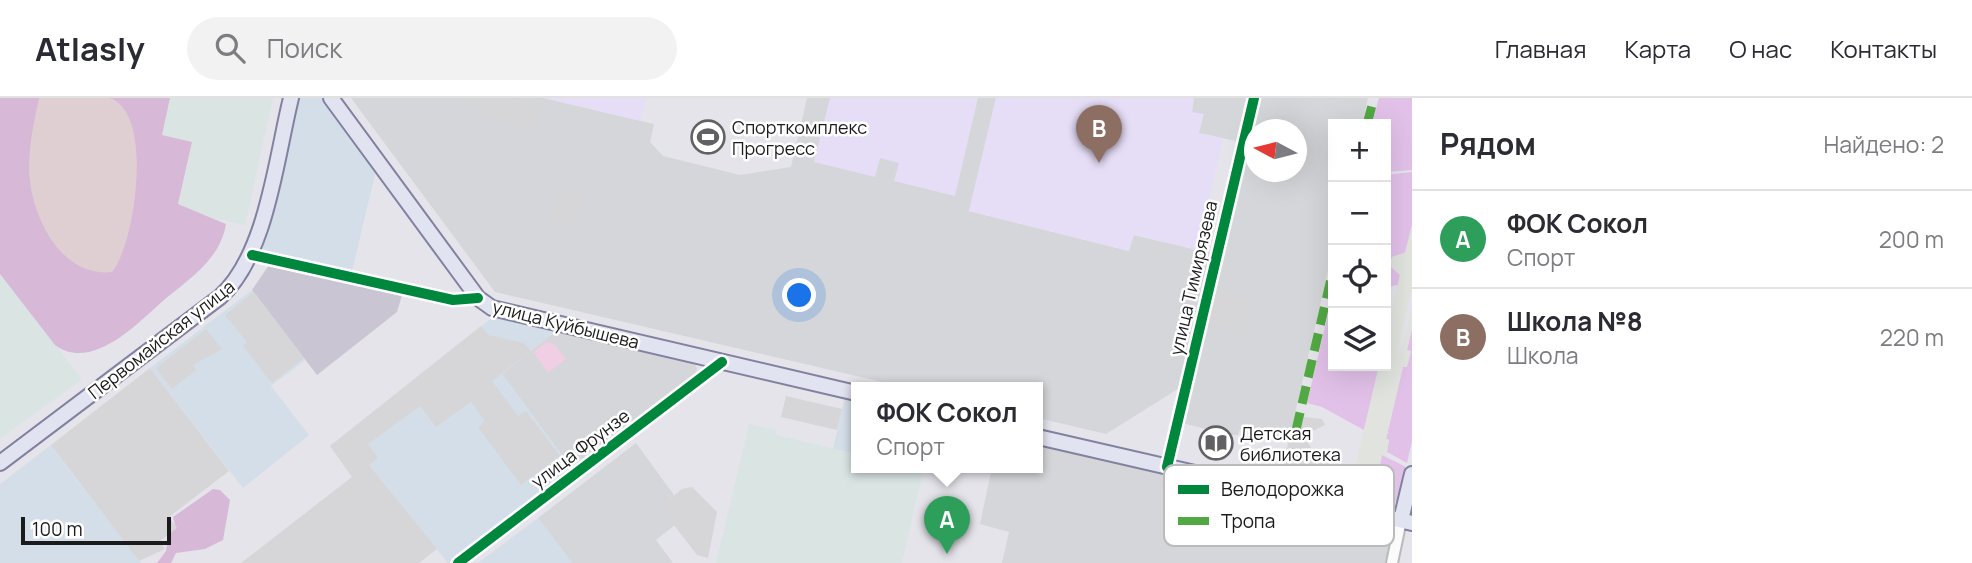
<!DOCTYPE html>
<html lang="ru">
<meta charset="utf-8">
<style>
:root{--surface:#fff;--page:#f2f2f3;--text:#2b2b33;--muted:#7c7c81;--line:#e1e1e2;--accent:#111827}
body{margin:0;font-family:Manrope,sans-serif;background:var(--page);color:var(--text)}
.controls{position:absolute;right:21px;top:21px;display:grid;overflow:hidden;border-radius:0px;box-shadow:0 7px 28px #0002}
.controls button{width:63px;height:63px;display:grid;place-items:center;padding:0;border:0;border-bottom:2px solid var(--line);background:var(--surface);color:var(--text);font:35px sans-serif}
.compass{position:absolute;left:1244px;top:21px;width:63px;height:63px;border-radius:50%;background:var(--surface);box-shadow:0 7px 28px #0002;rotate:277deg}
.scale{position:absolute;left:21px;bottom:18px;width:150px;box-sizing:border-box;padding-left:7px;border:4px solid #1b1b1b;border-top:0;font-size:19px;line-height:24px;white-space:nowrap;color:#1b1b1b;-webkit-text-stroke:5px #fff;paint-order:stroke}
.you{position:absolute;left:800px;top:198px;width:24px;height:24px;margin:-18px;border:5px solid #fff;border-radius:50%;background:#1a73e8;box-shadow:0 0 0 10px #1a73e833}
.badge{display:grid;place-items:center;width:46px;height:46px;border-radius:50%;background:var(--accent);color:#fff;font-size:23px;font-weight:700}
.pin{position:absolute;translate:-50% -58px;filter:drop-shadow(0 2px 4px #0008)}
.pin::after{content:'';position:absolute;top:37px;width:24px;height:21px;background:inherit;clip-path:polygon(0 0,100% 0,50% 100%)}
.popup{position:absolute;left:851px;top:284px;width:192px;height:91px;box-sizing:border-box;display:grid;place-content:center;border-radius:0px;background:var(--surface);filter:drop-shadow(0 2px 5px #0005);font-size:23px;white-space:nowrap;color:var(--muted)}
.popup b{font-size:26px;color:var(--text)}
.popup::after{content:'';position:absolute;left:50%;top:100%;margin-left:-14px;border:14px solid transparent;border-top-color:var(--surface)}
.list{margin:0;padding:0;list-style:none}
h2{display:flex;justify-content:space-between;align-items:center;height:91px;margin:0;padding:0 28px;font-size:30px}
h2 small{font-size:23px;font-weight:400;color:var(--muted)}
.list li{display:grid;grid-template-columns:46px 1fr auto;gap:21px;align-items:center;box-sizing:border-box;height:98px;padding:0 28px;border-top:2px solid var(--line)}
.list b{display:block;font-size:26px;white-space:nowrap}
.list p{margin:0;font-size:23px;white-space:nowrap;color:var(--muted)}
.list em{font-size:23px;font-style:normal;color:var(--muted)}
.icon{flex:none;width:38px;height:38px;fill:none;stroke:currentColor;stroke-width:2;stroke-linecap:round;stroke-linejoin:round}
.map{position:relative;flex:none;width:1412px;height:465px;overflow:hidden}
header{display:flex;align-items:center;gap:42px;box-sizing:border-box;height:98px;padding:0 35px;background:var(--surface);border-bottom:2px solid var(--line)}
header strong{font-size:33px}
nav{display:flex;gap:38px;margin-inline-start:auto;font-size:24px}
.search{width:490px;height:63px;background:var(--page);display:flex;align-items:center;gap:18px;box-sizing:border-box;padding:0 24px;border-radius:38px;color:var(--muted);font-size:26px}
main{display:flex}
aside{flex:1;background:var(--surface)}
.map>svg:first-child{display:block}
</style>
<header>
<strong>Atlasly</strong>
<div class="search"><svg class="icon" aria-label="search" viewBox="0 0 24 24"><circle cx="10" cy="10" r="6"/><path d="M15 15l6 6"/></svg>Поиск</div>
<nav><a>Главная</a><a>Карта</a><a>О нас</a><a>Контакты</a></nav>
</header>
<main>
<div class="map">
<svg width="1412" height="465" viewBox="0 0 1412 465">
<rect width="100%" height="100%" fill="#e4e4ea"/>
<path fill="#d5d6d9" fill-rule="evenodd" d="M351,0H544L654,26L650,44L663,58L740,77L791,69L807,0H996L969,113L1129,153L1133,137L1212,155L1181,289L1106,336L1038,320V290H908L495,194Z
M1194,0H1246L1236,43L1199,35L1192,14Z
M1259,0H1368L1362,26H1333V151L1289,341L1240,331L1238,337H1230L1182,325ZM1254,32H1296V74H1254Z
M556,233L693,264L697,270L696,279L573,372L502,276Z
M1038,344L1387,425L1392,435L1385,465H1002L1009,434L980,426L992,370H1038Z
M636,345L674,397L661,409L675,427L656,442L673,465H572L538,420Z"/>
<path fill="#d4dee9" d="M297,0H323L376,72L352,173L261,152Z
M252,192L305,262L271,288L309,337L243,390L150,270Z
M494,218L556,233L502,276L573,372L448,465L369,367L330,348Z
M845,299L856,301V356L833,351Z
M51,347L70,373L141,465H0V386Z
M538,420L572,465H478Z"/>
<path fill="#dae5e3" d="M170,0H273L245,127L213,120L178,106L192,44L162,37Z
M0,176L82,281L0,341Z
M749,326L776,332V337L856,356V370L923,373L902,465H716Z"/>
<path fill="#e6ddf6" d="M544,0H646L640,23Z
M830,0H978L955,98L894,83L899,65L880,60L875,79L814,64Z
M996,0H1194L1192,14L1204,16L1199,35L1223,40L1197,152L1134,137L1129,153L969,113Z"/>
<path fill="#cac5d3" d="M269,167L402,197L397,214L317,277L252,192Z"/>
<path fill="#e2c1e9" d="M1379,0H1412V72L1386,74V26H1372Z
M1412,74V127L1405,155L1392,159L1390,168L1400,177L1398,187L1386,189V77Z
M1333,203V268H1379L1364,332L1322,309L1307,305L1331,204Z
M1412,230V343L1407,365L1387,354L1389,342L1386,341L1403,268L1406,269L1410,253L1407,252Z
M1382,357L1406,369L1398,404L1373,398Z"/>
<path fill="#d7b9d7" d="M0,0H170L162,37L192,44L178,106L226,126C219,167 181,185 154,211C130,233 88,272 55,247L0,176Z
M213,391L220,392L230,402L223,442L205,451L176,455L171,465H157L166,453L169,436L176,430L173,419Z"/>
<path fill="#dfcfd3" d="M39,0C57,0 92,0 109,0C155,13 135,147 112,174C60,180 30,116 29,71C29,47 34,23 39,0Z"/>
<path fill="#f0cee3" d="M547,244L554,246L566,261L548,275L533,254Z"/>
<path fill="#d6d6d8" d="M468,0H515L542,7L537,26L534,30L476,16L479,3Z
M559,90L584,96L576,131L551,125Z
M1214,192L1250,200L1242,234L1207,226Z
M254,194L304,260L272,285L243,248L247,244L225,217Z
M481,228L488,237L524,245L531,253L492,283L518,318L526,313L560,358L521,387L478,329L485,323L471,304L436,329L420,308L368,346L378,360L369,367L437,451L419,465H241L352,379L330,348Z
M206,231L222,251L193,267L196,272L172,291L156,270Z
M150,270L229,373L169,419L177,430L160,443L165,451L139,463L51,347Z
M786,298L842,311L837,332L781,319Z
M1304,319L1322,321L1325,327L1307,336L1306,341L1316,358L1337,370L1334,387L1282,375L1291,331L1300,333Z
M692,389L717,414L708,460L697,457L660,409L682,391Z"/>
<path fill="#e1e3de" d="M1412,127V190L1398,250L1402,251L1412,209V230L1407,252L1411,253L1407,269H1403L1386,341L1389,342L1386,358L1382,357L1372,401L1349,395L1379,268H1386V238L1400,177L1390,167L1392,159L1406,154Z"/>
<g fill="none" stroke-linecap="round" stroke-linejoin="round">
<defs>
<path id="minor" d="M252,157L453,202L478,200
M1167,369L1254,0
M458,465L722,264
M1392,465L1401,422"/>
<path id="major" d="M331,0L478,200L492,210L856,295
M1038,339L1412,425
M0,365L220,199C267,157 276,60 291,0
M1401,422L1412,376"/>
</defs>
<use href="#minor" stroke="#bababd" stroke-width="14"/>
<use href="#major" stroke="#8281a0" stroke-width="18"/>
<use href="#minor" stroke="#fbfbfc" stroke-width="10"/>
<use href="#major" stroke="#e2e3f0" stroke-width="14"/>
<path stroke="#52a943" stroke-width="9" stroke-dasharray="18 9" stroke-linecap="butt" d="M1367,26L1374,0
M1296,332L1333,172"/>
<defs>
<path id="cycleway" d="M252,157L453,202L478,200
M1167,369L1254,0
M458,465L722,264"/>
</defs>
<use href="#cycleway" stroke="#fff" stroke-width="15"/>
<use href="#cycleway" stroke="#00873e" stroke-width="10"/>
</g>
<defs>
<symbol id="stadium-ring" viewBox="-11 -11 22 22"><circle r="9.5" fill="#fff" stroke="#616163" stroke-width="1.5"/><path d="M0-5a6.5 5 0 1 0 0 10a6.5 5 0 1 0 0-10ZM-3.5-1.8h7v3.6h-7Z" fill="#616163"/></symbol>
<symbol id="library-ring" viewBox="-11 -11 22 22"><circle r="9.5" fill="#fff" stroke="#616163" stroke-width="1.5"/><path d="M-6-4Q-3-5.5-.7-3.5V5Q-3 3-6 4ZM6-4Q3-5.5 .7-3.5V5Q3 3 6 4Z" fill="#616163"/></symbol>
</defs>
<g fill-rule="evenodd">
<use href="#stadium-ring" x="689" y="20" width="38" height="38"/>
<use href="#library-ring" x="1197" y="326" width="38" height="38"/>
</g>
<g text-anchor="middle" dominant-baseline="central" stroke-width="5" stroke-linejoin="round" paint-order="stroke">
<g font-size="18" fill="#1b1b1b" stroke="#fff" text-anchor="start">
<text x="732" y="29">Спорткомплекс<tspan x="732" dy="21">Прогресс</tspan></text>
<text x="1240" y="335">Детская<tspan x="1240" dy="21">библиотека</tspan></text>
</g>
<g font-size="18" fill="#1b1b1b" stroke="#fff">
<text transform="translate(1193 180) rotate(-77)">улица Тимирязева</text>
<text transform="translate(566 226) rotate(14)">улица Куйбышева</text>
<text transform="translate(161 241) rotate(-38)">Первомайская улица</text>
<text transform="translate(580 350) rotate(-37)">улица Фрунзе</text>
</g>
</g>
<rect x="1164" y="367" width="230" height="81" rx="10" fill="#fff" stroke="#bbb" stroke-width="2"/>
<rect x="1178" y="387" width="31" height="9" fill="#00873e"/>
<rect x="1178" y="419" width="31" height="8" fill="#52a943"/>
<g font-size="19" fill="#1b1b1b">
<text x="1221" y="398">Велодорожка</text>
<text x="1221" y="430">Тропа</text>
</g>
</svg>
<div class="controls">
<button>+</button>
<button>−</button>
<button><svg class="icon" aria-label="locate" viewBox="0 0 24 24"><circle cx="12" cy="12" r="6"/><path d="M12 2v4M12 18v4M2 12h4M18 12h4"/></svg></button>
<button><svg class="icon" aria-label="layers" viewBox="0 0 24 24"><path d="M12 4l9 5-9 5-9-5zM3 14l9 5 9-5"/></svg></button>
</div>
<svg class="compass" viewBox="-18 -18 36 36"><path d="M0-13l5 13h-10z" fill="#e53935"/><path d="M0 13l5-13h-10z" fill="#7c7c81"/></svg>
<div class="scale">100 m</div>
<div class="you"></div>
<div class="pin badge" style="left:947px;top:456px;background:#2e9e5b">A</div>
<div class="popup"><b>ФОК Сокол</b>Спорт</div>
<div class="pin badge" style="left:1099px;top:65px;background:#8d6e63">B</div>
</div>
<aside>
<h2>Рядом<small>Найдено: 2</small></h2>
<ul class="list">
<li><span class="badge" style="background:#2e9e5b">A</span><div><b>ФОК Сокол</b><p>Спорт</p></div><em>200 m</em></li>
<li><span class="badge" style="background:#8d6e63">B</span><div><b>Школа №8</b><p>Школа</p></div><em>220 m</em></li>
</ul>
</aside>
</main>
